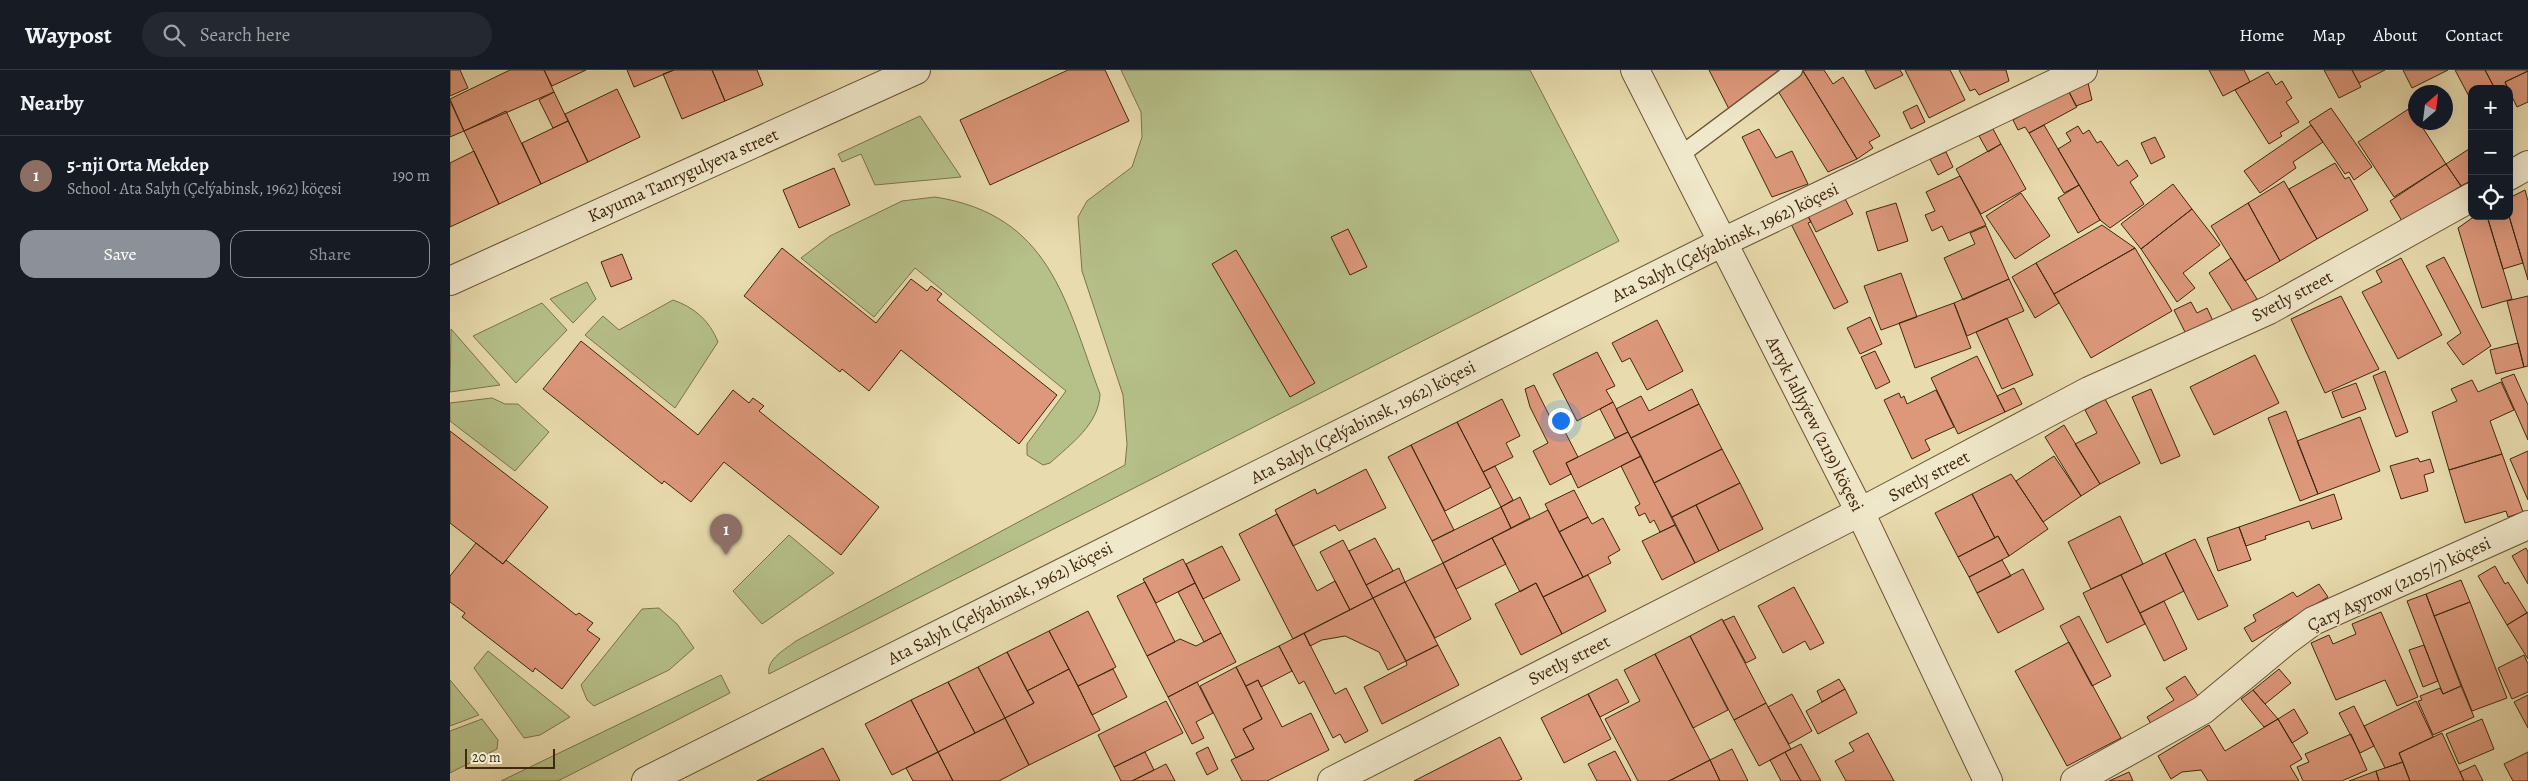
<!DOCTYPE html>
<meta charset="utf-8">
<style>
:root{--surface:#171b24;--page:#242831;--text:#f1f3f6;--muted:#9ea1a6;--line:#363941;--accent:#8c9099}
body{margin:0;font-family:Alegreya,serif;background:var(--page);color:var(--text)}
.controls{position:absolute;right:15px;top:15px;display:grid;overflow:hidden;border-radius:10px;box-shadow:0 5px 20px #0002}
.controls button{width:45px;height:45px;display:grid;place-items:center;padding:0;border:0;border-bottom:1px solid var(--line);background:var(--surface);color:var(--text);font:25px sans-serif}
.compass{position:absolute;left:1958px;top:15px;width:45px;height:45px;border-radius:50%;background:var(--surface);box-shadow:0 5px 20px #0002;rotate:28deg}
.scale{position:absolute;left:15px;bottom:12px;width:90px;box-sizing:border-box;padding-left:5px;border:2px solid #40270d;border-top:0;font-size:14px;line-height:18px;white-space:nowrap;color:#40270d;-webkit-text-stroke:4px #f0e8ca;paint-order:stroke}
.you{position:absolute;left:1110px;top:350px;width:18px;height:18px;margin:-12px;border:4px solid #fff;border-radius:50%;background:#1a73e8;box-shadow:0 0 0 8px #1a73e833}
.badge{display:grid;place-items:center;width:32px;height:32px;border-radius:50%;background:var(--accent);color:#fff;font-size:16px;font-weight:700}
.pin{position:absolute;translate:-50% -41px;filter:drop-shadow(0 1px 2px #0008)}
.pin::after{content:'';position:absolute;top:26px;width:18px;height:15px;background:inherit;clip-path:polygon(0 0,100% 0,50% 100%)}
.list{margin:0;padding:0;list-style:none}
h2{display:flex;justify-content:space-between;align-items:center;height:65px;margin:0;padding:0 20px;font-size:21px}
h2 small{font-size:16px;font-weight:400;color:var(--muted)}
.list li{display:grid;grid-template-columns:32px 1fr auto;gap:15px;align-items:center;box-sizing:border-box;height:80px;padding:0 20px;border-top:1px solid var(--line)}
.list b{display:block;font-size:19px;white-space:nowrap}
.list p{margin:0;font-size:16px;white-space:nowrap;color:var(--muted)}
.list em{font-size:16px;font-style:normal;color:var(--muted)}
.actions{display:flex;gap:10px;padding:15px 20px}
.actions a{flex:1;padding:11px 0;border:1px solid var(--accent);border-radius:15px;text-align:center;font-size:18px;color:var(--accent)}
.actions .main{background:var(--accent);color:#fff}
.icon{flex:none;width:28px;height:28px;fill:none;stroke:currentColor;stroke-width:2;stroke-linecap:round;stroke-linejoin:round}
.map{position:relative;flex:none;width:2078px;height:711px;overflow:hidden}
header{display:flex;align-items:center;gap:30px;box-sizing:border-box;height:70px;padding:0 25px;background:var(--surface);border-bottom:1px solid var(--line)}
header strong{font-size:24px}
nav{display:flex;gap:28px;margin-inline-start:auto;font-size:18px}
.search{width:350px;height:45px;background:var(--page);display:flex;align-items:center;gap:12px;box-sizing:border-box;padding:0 18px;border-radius:28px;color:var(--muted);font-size:19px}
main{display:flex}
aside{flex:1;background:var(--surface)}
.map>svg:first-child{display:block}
</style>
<header>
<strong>Waypost</strong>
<div class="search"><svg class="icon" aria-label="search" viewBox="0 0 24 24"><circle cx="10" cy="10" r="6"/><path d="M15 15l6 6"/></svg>Search here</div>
<nav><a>Home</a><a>Map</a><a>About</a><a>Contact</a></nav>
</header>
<main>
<aside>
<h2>Nearby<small></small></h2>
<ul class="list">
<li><span class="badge" style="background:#8d6e63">1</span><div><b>5-nji Orta Mekdep</b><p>School · Ata Salyh (Çelýabinsk, 1962) köçesi</p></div><em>190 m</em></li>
</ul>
<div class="actions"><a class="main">Save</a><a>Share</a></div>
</aside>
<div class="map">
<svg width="2078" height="711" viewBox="0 0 2078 711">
<rect width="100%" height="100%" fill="#e8dbad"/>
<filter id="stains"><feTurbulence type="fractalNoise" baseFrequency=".004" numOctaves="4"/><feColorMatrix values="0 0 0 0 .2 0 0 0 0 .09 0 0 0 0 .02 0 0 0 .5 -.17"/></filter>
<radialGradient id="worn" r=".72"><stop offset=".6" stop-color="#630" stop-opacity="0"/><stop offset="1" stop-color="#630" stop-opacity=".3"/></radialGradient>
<path fill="#b6c089" stroke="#7b744b" d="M671,0H1080L1169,171L319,604C316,589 336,579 346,571L675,395L677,374L673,325L632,201L628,147L637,131L682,97L692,67L691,42Z
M470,46L511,107L425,115L411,84L392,92L388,84Z
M485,127C600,145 615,230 650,324C649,354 621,374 600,393L593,395L577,385V374L616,321L465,198L424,247L351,188L380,166L452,131Z
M137,212L146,229L123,253L100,229Z
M223,230C244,237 260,251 268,272L225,338L135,265L153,246L169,260Z
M92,233L117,260L66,313L23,266Z
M1,259L50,315L0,322Z
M42,328L55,334H68L99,362L65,401L0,351V333Z
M339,465L384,503L312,554L283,521Z
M209,538L227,554L244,578L219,600L144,636L137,630L131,615L192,539Z
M38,581L120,647L90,665L74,668L24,598Z
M271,605L280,623L108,711H51Z
M0,610L29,645L0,656Z
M32,649L48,670L47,679L0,703V661Z"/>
<path fill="#dd987b" stroke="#40270d" d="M0,0H10L18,18L0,26Z
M60,0H94L104,22L14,61L0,29Z
M94,0H136L102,16Z
M177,0H224L184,17Z
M224,0H262L275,31L232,49L213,4Z
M262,0H307L313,15L275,31Z
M618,0H655L679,51L540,115L510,50Z
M1259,0H1335L1279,39Z
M1355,0H1374L1383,14L1393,7L1430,66L1419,72L1423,78L1407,89L1353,1Z
M1415,0H1450L1453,5L1425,19Z
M1455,0H1500L1515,30L1479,48Z
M1509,0H1556L1559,11L1529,25L1525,19L1520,21Z
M1759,0H1794L1800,12L1773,26Z
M1874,0H1902L1911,17L1889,28Z
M1902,0H1935L1909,13Z
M1953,0H1998L1962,18Z
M2005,0H2035L2045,19H2022V32Z
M2035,0H2078V1L2055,12L2057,17L2045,19Z
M1353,1L1407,89L1378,102L1328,21Z
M2078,1V32L2067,37L2055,12Z
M1818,2L1826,15L1832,11L1842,28L1836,32L1849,52L1830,63L1832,66L1819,74L1785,20Z
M1638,13L1642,30L1626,36L1618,20L1626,15Z
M167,19L190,67L138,92L115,44Z
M1618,20L1627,37L1579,63L1575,57L1568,60L1563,50Z
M104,22L118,51L103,58L89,30Z
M0,31L14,61L0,67Z
M1467,35L1475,52L1461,59L1453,42Z
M1881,38L1922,97L1904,110L1899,102L1895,104L1859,52Z
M1960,38L1966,47V52H1969L1996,94L1944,127L1908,72Z
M56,41L91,114L49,134L14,61Z
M118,51L138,92L91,114L72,73Z
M1594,55L1629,115L1614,123L1579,63Z
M1861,55L1873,72L1843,92L1846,98L1810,123L1794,101Z
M1628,56L1633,64L1639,60L1647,73L1651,71L1668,96L1677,90L1688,106L1680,112L1694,134L1660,158L1650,150L1608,79L1621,71L1616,63Z
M1309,59L1326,88L1342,81L1358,114L1322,127L1292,67Z
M1543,59L1551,74L1538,82L1529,66Z
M1705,67L1715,87L1701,94L1691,73Z
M1551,74L1576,119L1531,144L1506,99Z
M2022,77V110L2011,116L1996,94Z
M24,81L49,134L0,157V93Z
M1496,82L1503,97L1488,105L1480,89Z
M1885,93L1895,109L1899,107L1918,140L1867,169L1839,119Z
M1996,94L2011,116L1952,151L1940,131Z
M384,98L400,135L349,158L333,120Z
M1510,106L1536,155L1499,171L1492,156L1482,161L1475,145L1485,141L1476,122Z
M1834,111L1867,169L1830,191L1798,133Z
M1723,114L1742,139L1691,179L1671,154Z
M1629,115L1650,150L1628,163L1608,128Z
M2075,120L2078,131V210L2059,146V128Z
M1571,123L1600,166L1565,189L1536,146Z
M1393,125L1403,144L1366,162L1357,144Z
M1446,133L1458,171L1428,181L1416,142Z
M1798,133L1830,191L1795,211L1761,156Z
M1742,139L1770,175L1733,203L1745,218L1727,232L1691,179Z
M1357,144L1361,152L1358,153L1398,232L1384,239L1340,152Z
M2025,146H2037L2062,229L2032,238L2008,158Z
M2037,146H2059L2073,193L2053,199Z
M1652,155L1685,178L1604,224L1586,193Z
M1536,156L1559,209L1513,230L1494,188L1525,174L1520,163Z
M898,159L917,197L900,205L881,167Z
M332,178L426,253L461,209L477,221L481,216L492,224L487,230L607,325L569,374L451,280L419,321L392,299L390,302L294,226Z
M1685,178L1722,241L1641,288L1604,224Z
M786,180L865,313L840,327L762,194Z
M172,184L182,209L161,217L151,192Z
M1994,187L2041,276L2013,295L1997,273L2011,263L1976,196Z
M1781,188L1807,229L1784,243L1759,203Z
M1951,188L1992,265L1948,289L1912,222L1932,212L1926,201Z
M1586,193L1609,233L1585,248L1562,207Z
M1451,203L1467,247L1431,260L1414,216Z
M1559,209L1574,241L1517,266L1504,233Z
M1891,226L1929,299L1875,323L1841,249Z
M2078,226V296L2074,297L2057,231Z
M1741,232L1747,243L1757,238L1763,251L1736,264L1724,240Z
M1504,233L1521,278L1465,298L1449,253Z
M1420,247L1432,274L1410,284L1397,258Z
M1557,248L1583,305L1552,319L1526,262Z
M1207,250L1233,301L1197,320L1180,288L1172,292L1162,273Z
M131,271L248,365L283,320L299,333L303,328L314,336L309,341L429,437L391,485L274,392L241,432L214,411L212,414L93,319Z
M2068,273L2074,297L2046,304L2040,280Z
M1425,281L1440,312L1426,319L1411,287Z
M1147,282L1165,316L1156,320L1163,332L1127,351L1103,304Z
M1805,285L1829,333L1764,365L1740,317Z
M1527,286L1555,342L1508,364L1481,308Z
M1935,301L1958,362L1946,367L1923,306Z
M2064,304L2078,335V370L2051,309Z
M2022,310L2028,322L2051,312L2064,340L2040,351L2052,384L1999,400L1982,342L2007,331L2001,319Z
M1906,313L1916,339L1892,348L1882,322Z
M1084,315L1106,359L1112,356L1128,387L1116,393L1121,404L1100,415L1083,381L1098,373L1080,337L1075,319Z
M1564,318L1572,334L1555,342L1547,326Z
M1242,319L1249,334L1181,368L1166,339L1191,326L1199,341Z
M1701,319L1730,386L1711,394L1682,327Z
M1486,320L1504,357L1475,370L1480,380L1462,389L1434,330L1449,323L1451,328L1454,326L1457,334Z
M1052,329L1070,366L1056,373L1063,387L1033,402L1007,352Z
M1655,329L1690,393L1650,414L1625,374L1647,363L1635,340Z
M1163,332L1178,362L1165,368L1150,339Z
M1249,334L1272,379L1204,413L1181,368Z
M1836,341L1868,424L1850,431L1818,348Z
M1910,347L1930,401L1868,424L1847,371Z
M1007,352L1041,417L995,441L961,375Z
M1614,355L1650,414L1631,426L1595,367Z
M0,361L98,437L53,494L0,453Z
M1178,362L1191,386L1128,418L1116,393Z
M961,375L1004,460L982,471L938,387Z
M1272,379L1290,413L1222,447L1204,413Z
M2078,381V430L2060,389Z
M2052,384L2073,442L2058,447L2056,441L2015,453L1999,400Z
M1191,386L1225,455L1210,462L1204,450L1200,453L1195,443L1189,446L1185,437L1190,434L1171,396Z
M1604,386L1631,426L1593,452L1566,411Z
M1968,388L1970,392L1980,389L1984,402L1974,405L1978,421L1951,429L1940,396Z
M1045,396L1063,430L1051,437L1033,402Z
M916,399L936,438L889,461L885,455L843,476L825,440L865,419L867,424Z
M1561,404L1598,459L1559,486L1548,466L1545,468L1522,424Z
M1290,413L1313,459L1269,481L1246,435Z
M1124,420L1138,447L1109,462L1095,434Z
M1522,424L1545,468L1508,487L1485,443Z
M1884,424L1892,449L1862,459L1859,451L1815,466L1816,469L1796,476L1789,457Z
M1070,427L1080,448L1061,458L1051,437Z
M1246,435L1269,481L1245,493L1222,447Z
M1051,437L1061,458L993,493L982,471Z
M1098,440L1133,507L1093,527L1086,513L1070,522L1042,468Z
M827,444L867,521L885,511L900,540L843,569L789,464Z
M1670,446L1693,494L1641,519L1618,472Z
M1138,447L1142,454L1153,448L1170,480L1158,487L1161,493L1133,507L1109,462Z
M1225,455L1245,493L1212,510L1192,471Z
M1789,457L1801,490L1768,501L1757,468Z
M1548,466L1559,486L1519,507L1508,487Z
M925,468L943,501L916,515L899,481Z
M1042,468L1056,494L1006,519L993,493Z
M1745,469L1778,536L1748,550L1715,483Z
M893,470L923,528L900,540L870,482Z
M26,473L53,494L56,490L126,545L129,543L143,553L137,560L150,569L112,619L85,598L83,602L12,547L15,543L0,532V506Z
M772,476L790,510L753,529L736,494Z
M2076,478L2078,482V514L2062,486Z
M1715,483L1734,521L1690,543L1671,505Z
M733,489L745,513L706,533L693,509Z
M1552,490L1561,506L1527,523L1519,507Z
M993,493L1021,549L985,568L955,512Z
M2045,496L2055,514L2058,512L2077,543L2057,555L2028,506Z
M949,498L955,512L923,528L916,515Z
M1573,499L1594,539L1548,563L1527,523Z
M1138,505L1156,541L1112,564L1093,527Z
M1671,505L1695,554L1657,573L1633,523Z
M2011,510L2020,532L1984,546L1976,524Z
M695,512L725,572L697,586L667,526Z
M955,512L988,575L956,591L923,528Z
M745,513L771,563L754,572L728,522Z
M1086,513L1112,564L1071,585L1045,534Z
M1869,514L1878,527L1802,572L1794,558L1806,551L1803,545L1843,522L1847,527Z
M1344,517L1374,573L1360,580L1355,571L1333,583L1308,536Z
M1976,524L2011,616L1993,624L1957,531Z
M923,528L956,591L938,600L929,582L895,566L872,570L860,576L854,563Z
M1714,531L1737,579L1714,591L1690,543Z
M2020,532L2057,628L2022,641L1984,546Z
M638,541L666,597L628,616L599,561Z
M1931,542L1968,627L1947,636L1935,610L1886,630L1861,573L1879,565L1883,574L1906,564L1902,554Z
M2078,542V589L2057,555Z
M1284,546L1306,588L1296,593L1273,551Z
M1629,546L1661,606L1642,616L1610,556Z
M1272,549L1316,633L1284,650L1240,566Z
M599,561L619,599L577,621L557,582Z
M771,563L786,592L718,627L697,586L730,569L746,576Z
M854,563L885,624L896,618L918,661L895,673L890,664L883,668L854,611L849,614L829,576Z
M1240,566L1278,640L1243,658L1205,584Z
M1619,572L1671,668L1617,696L1565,601Z
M988,575L1009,615L932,654L914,617L957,595L956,591Z
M1974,575L1988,611L1973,617L1959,580Z
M829,576L842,601L811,617L808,610L796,616L786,597Z
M557,582L584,633L555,648L528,597Z
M1205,584L1260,690L1219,711H1188L1155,649L1190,631L1174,600Z
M2074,585L2078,594V622L2062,629L2048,598Z
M528,597L555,648L525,663L498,612Z
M786,597L812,649L793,659L804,679L786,688L750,616Z
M619,599L650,660L579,695L555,648L584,633L577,621Z
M663,599L677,627L642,645L628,616Z
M1829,599L1841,613L1815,634L1803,620Z
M1735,606L1750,629L1704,659L1697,647L1724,630L1716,618Z
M1167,609L1179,632L1150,647L1138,624Z
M1389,609L1395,619L1372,632L1367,621Z
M808,610L832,657L861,643L879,680L817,711H792L781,690L804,679L793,659L812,649L796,616Z
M498,612L525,663L488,682L461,630Z
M747,612L763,643L746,652L754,668L742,674L718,627Z
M2011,616L2024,647L1983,665L1968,631L1972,630L1970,626L1990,618L1993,624Z
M1395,619L1407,643L1368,664L1356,641Z
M1803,620L1828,649L1814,657L1791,629Z
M1138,624L1161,669L1114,693L1091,648Z
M1342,624L1362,661L1339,674L1318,637Z
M2078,625V658L2064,632Z
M461,630L488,682L442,705L415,654Z
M716,631L733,663L664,697L648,665Z
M1966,631L1983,667L1949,683L1953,692L1935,698L1914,656Z
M1316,633L1341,679L1309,696L1284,650Z
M1904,636L1924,676L1910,683L1889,643Z
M1844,639L1858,663L1842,673L1828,649Z
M555,648L579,695L549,711H503L488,682Z
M1828,649L1852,689L1840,696L1849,711H1758L1751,700L1732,702L1721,709L1708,686L1759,655L1775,681Z
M2032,649L2044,679L2009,694L1996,664Z
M1418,663L1444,711H1396L1385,691L1404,681L1399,673Z
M1992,663L2014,711H1960L1949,683Z
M1901,664L1917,700L1892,711H1853L1847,697L1859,692L1855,684Z
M1050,667L1072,709L1067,711H964Z
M1351,674L1371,711H1351L1335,682Z
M758,677L768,699L757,705L746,683Z
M373,678L390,711H307Z
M1282,679L1298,711H1270L1260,690Z
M1165,681L1181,711H1147L1138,694Z
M488,682L503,711H463L456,698Z
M695,682L704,700L682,711H671L664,697Z
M1335,682L1351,711H1331L1320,690Z
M2078,682V711H2063L2054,694Z
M1260,690L1270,711H1219Z
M1953,692L1960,711H1929L1926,701Z
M716,694L725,711H682Z
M2025,695L2033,711H2014L2010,702Z
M1926,701L1929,711H1899Z
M1679,702L1683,711H1659Z"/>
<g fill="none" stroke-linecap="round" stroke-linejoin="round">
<defs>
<path id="service" d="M1229,86L1344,0"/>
<path id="minor" d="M2059,106L2078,95
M0,211L466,0
M196,711L1273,172L1633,0
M882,711L1410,442L1639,321L1819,240L2022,127
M1625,711L1753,640L1836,571L1863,551L2078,455"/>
<path id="tertiary" d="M1185,0L1410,442L1538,711"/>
</defs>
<use href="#service" stroke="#6a5435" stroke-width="19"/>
<use href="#minor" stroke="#6a5435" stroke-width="30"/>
<use href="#tertiary" stroke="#6a5435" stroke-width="30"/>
<use href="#service" stroke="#f0e8ca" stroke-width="16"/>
<use href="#minor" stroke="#f0e8ca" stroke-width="28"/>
<use href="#tertiary" stroke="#f0e8ca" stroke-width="28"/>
</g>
<g text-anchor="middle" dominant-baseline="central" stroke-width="4" stroke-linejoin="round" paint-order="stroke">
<g font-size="18" fill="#40270d" stroke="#f0e8ca">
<text transform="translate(233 105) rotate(-24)">Kayuma Tanrygulyeva street</text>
<text transform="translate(1275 172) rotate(-26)">Ata Salyh (Çelýabinsk, 1962) köçesi</text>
<text transform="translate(1842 226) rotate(-28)">Svetly street</text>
<text transform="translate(913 352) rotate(-27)">Ata Salyh (Çelýabinsk, 1962) köçesi</text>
<text transform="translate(1365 354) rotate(63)">Artyk Jallyýew (2119) köçesi</text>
<text transform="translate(1479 406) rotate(-28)">Svetly street</text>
<text transform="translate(1949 514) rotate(-25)">Çary Aşyrow (2105/7) köçesi</text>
<text transform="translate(550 533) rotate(-27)">Ata Salyh (Çelýabinsk, 1962) köçesi</text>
<text transform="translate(1119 590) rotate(-27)">Svetly street</text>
</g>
</g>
<rect width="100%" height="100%" filter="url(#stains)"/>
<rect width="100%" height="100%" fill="url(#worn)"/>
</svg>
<div class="controls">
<button>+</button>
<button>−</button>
<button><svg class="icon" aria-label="locate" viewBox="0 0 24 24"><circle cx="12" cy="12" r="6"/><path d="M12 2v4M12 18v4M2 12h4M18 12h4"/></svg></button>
</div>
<svg class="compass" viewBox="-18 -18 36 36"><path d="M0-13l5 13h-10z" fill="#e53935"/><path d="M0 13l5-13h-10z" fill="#9ea1a6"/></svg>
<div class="scale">20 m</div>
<div class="you"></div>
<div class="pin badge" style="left:276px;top:485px;background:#8d6e63">1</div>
</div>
</main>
